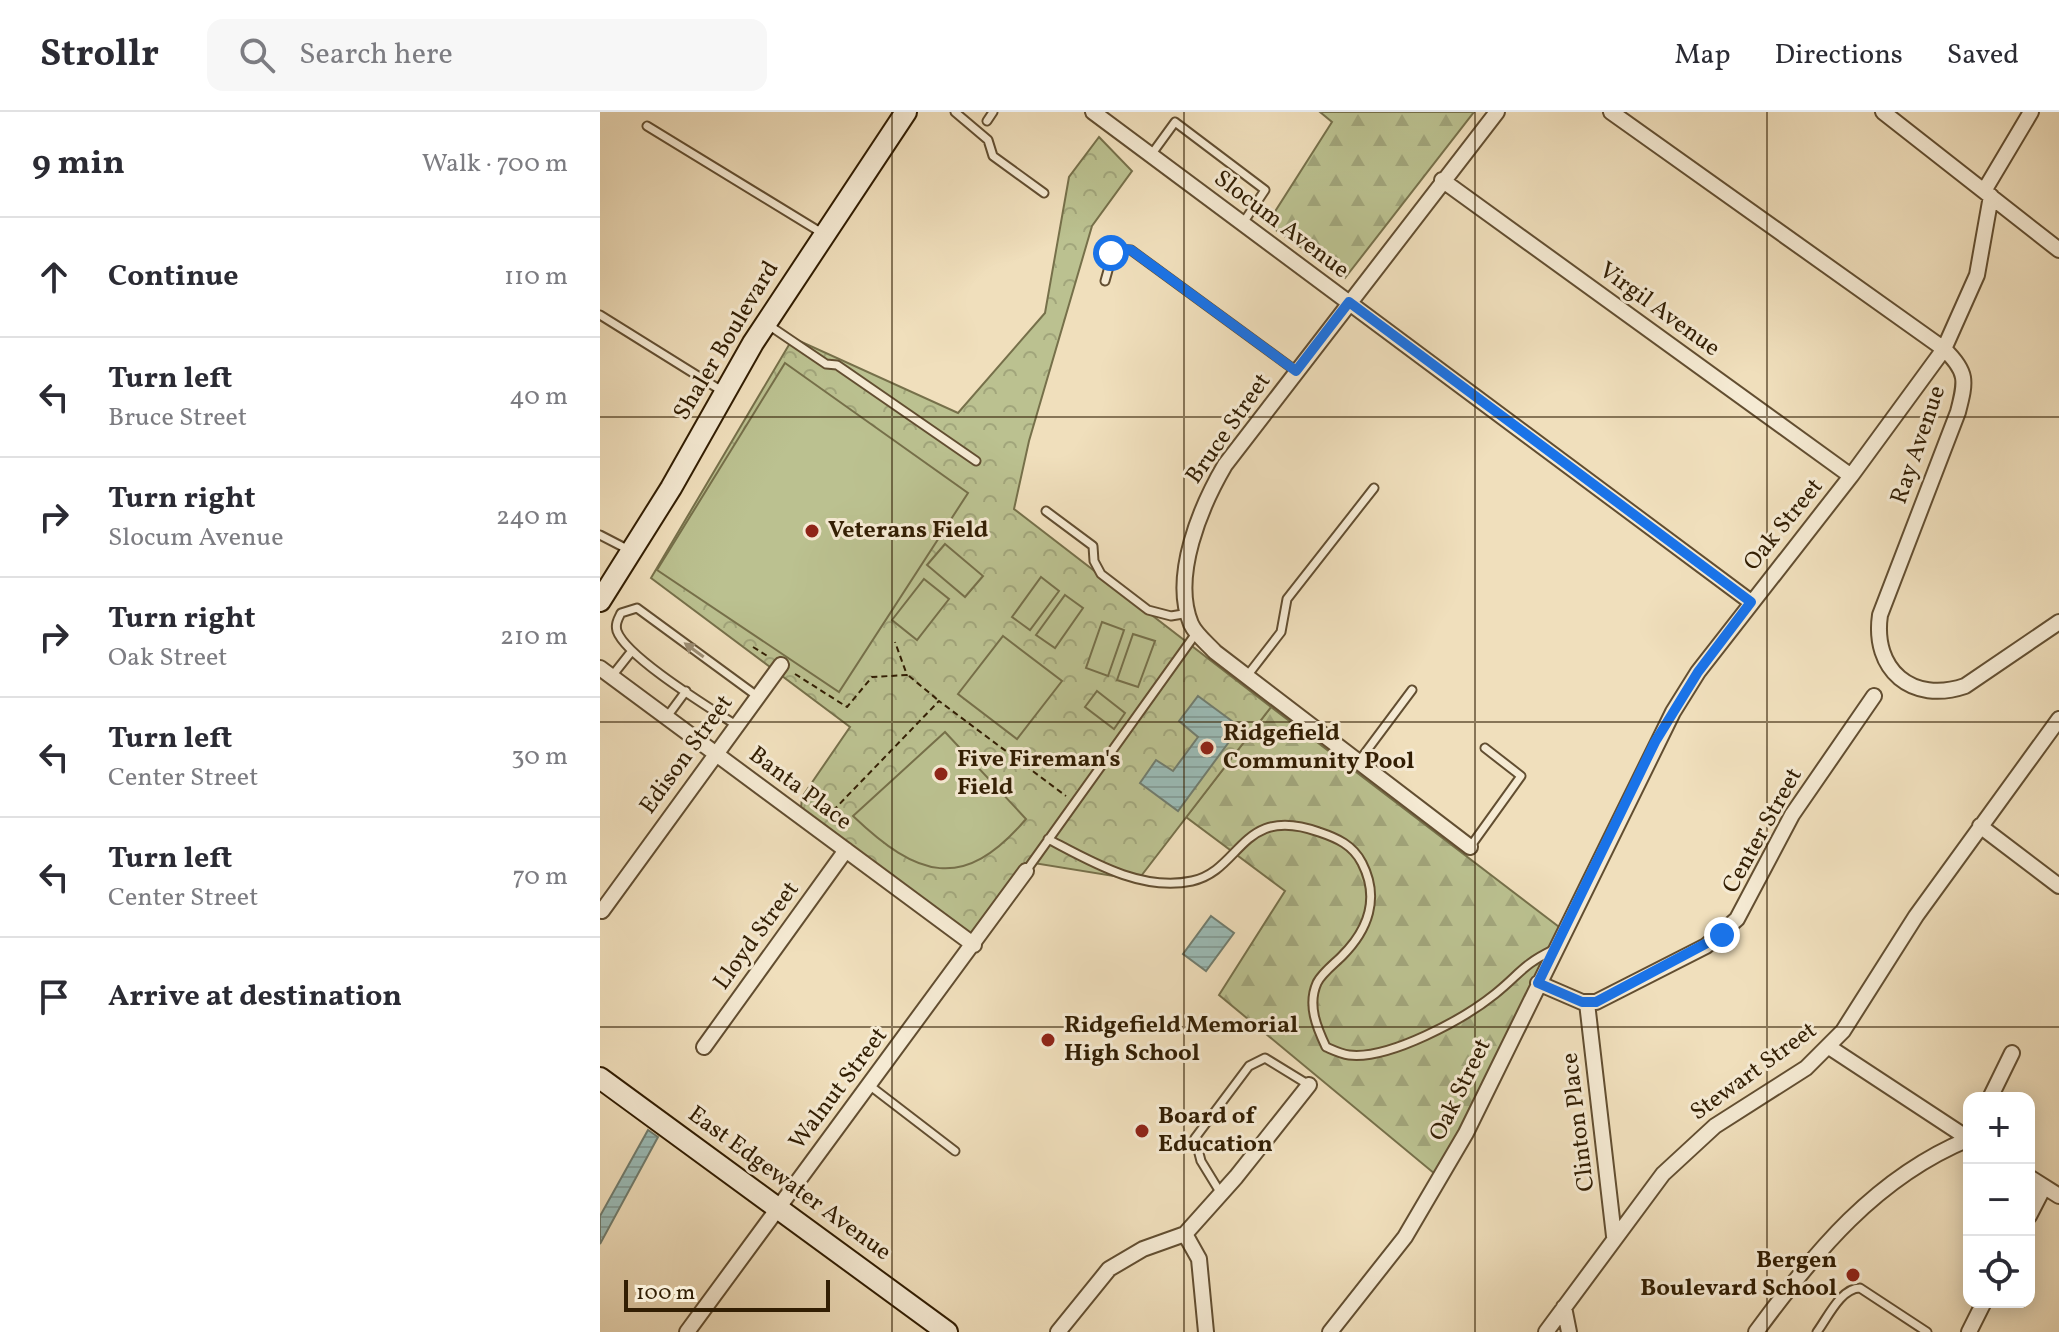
<!DOCTYPE html>
<meta charset="utf-8">
<style>
:root{--surface:#fff;--page:#f7f7f7;--text:#2b2b33;--muted:#7c7c81;--line:#e1e1e2}
body{margin:0;font-family:Vollkorn,serif;background:var(--page);color:var(--text)}
.controls{position:absolute;right:24px;bottom:24px;display:grid;overflow:hidden;border-radius:16px;box-shadow:0 4px 20px #0003}
.controls button{width:72px;height:72px;display:grid;place-items:center;padding:0;border:0;border-bottom:2px solid var(--line);background:var(--surface);color:var(--text);font:40px sans-serif}
.scale{position:absolute;left:24px;bottom:20px;width:206px;box-sizing:border-box;padding-left:8px;border:4px solid #321e03;border-top:0;font-size:22px;line-height:28px;white-space:nowrap;color:#321e03;-webkit-text-stroke:6px #f5ead3;paint-order:stroke}
.stop{position:absolute;width:24px;height:24px;margin:-18px;border:6px solid #1a73e8;border-radius:50%;background:#fff}
.stop.end{background:#1a73e8;border-color:#fff;box-shadow:0 2px 8px #0008}
.list{margin:0;padding:0;list-style:none}
h2{display:flex;justify-content:space-between;align-items:center;height:104px;margin:0;padding:0 32px;font-size:34px}
h2 small{font-size:26px;font-weight:400;color:var(--muted)}
.list li{display:grid;grid-template-columns:52px 1fr auto;gap:24px;align-items:center;box-sizing:border-box;height:120px;padding:0 32px;border-top:2px solid var(--line)}
.list b{display:block;font-size:30px;white-space:nowrap}
.list p{margin:0;font-size:26px;white-space:nowrap;color:var(--muted)}
.list em{font-size:26px;font-style:normal;color:var(--muted)}
.icon{flex:none;width:44px;height:44px;fill:none;stroke:currentColor;stroke-width:2;stroke-linecap:round;stroke-linejoin:round}
.map{position:relative;flex:none;width:1459px;height:1220px;overflow:hidden}
header{display:flex;align-items:center;gap:48px;box-sizing:border-box;height:112px;padding:0 40px;background:var(--surface);border-bottom:2px solid var(--line)}
header strong{font-size:38px}
nav{display:flex;gap:44px;margin-inline-start:auto;font-size:28px}
.search{width:560px;height:72px;background:var(--page);display:flex;align-items:center;gap:20px;box-sizing:border-box;padding:0 28px;border-radius:16px;color:var(--muted);font-size:30px}
main{display:flex}
aside{flex:1;background:var(--surface)}
.map>svg:first-child{display:block}
</style>
<header>
<strong>Strollr</strong>
<div class="search"><svg class="icon" aria-label="search" viewBox="0 0 24 24"><circle cx="10" cy="10" r="6"/><path d="M15 15l6 6"/></svg>Search here</div>
<nav><a>Map</a><a>Directions</a><a>Saved</a></nav>
</header>
<main>
<aside>
<h2>9 min<small>Walk · 700 m</small></h2>
<ul class="list">
<li><svg class="icon" aria-label="ahead" viewBox="0 0 24 24"><path d="M12 20V5M6 11l6-6 6 6"/></svg><div><b>Continue</b></div><em>110 m</em></li>
<li><svg class="icon" aria-label="left" viewBox="0 0 24 24"><path d="M17 20v-9H6M10 6l-5 5 5 5"/></svg><div><b>Turn left</b><p>Bruce Street</p></div><em>40 m</em></li>
<li><svg class="icon" aria-label="right" viewBox="0 0 24 24"><path d="M7 20v-9h11M14 6l5 5-5 5"/></svg><div><b>Turn right</b><p>Slocum Avenue</p></div><em>240 m</em></li>
<li><svg class="icon" aria-label="right" viewBox="0 0 24 24"><path d="M7 20v-9h11M14 6l5 5-5 5"/></svg><div><b>Turn right</b><p>Oak Street</p></div><em>210 m</em></li>
<li><svg class="icon" aria-label="left" viewBox="0 0 24 24"><path d="M17 20v-9H6M10 6l-5 5 5 5"/></svg><div><b>Turn left</b><p>Center Street</p></div><em>30 m</em></li>
<li><svg class="icon" aria-label="left" viewBox="0 0 24 24"><path d="M17 20v-9H6M10 6l-5 5 5 5"/></svg><div><b>Turn left</b><p>Center Street</p></div><em>70 m</em></li>
<li><svg class="icon" aria-label="arrive" viewBox="0 0 24 24"><path d="M6 21V4h12l-3 4 3 4H6"/></svg><div><b>Arrive at destination</b></div></li>
</ul>
</aside>
<div class="map">
<svg width="1459" height="1220" viewBox="0 0 1459 1220">
<defs>
<pattern id="forest-firs" width="22" height="20" patternUnits="userSpaceOnUse" patternTransform="scale(2)"><rect width="22" height="20" fill="#bbc190"/><path d="M5 1l3.5 6h-7zM16 11l3.5 6h-7z" fill="#a1a57b"/></pattern>
<pattern id="park-crowns" width="20" height="18" patternUnits="userSpaceOnUse" patternTransform="scale(2)"><rect width="20" height="18" fill="#bbc190"/><path d="M2 6a3 3 0 1 1 6 0M12 15a3 3 0 1 1 6 0" fill="none" stroke="#a1a57b"/></pattern>
<pattern id="water-rules" width="6" height="5" patternUnits="userSpaceOnUse" patternTransform="scale(2)"><rect width="6" height="5" fill="#9bbcb7"/><path d="M0 2.5h6" fill="none" stroke="#86a19c"/></pattern>
</defs>
<rect width="100%" height="100%" fill="#f0dfbc"/>
<filter id="stains"><feTurbulence type="fractalNoise" baseFrequency=".0025" numOctaves="4"/><feColorMatrix values="0 0 0 0 .2 0 0 0 0 .09 0 0 0 0 .02 0 0 0 .5 -.17"/></filter>
<radialGradient id="worn" r=".72"><stop offset=".6" stop-color="#630" stop-opacity="0"/><stop offset="1" stop-color="#630" stop-opacity=".3"/></radialGradient>
<path fill="url(#forest-firs)" stroke="#76704a" stroke-width="2" d="M720,0H874L745,166L667,112L732,10Z
M671,595L967,821L841,1067L619,883L685,779L586,705Z"/>
<path fill="url(#park-crowns)" stroke="#76704a" stroke-width="2" d="M499,25L532,59L492,114L429,329L414,397L671,595L538,768L434,751L374,833L200,708L202,685L250,615L51,466L193,226L358,301L445,201L469,65Z"/>
<path fill="#bbc190" stroke="#76704a" stroke-width="2" d="M185,251L368,381L239,580L57,458Z
M345,432L383,464L365,485L327,453Z
M441,465L459,479L430,518L412,505Z
M324,467L349,487L317,528L292,508Z
M465,483L483,496L455,536L436,523Z
M502,510L524,518L508,564L486,556Z
M533,522L555,529L538,575L517,568Z
M403,524L462,569L417,627L358,582Z
M497,579L525,601L514,617L485,595Z
M345,620L426,707C363,781 317,765 253,704Z"/>
<path fill="url(#water-rules)" stroke="#717d6f" stroke-width="2" d="M598,584L640,615L578,699L540,671L556,648L573,659L598,625L579,609Z
M611,804L634,821L606,859L583,842Z
M48,1018L58,1025L0,1132V1104Z"/>
<g fill="none" stroke-linecap="round" stroke-linejoin="round">
<defs>
<path id="lane" d="M355,0L388,28L393,44L444,81
M387,9L393,0
M47,14L222,121
M551,43L575,10L665,78L643,111
M505,169L514,137L531,138L696,259
M0,203L122,279
M167,212L226,252L237,253L376,349
M446,399L493,434L494,449L501,462L548,498L571,504L589,501
M0,423L29,438
M12,564L31,540
M647,564L681,520L687,487L774,376
M66,606L86,579
M136,613C110,596 26,545 17,519C15,512 18,507 21,501L37,496L157,584
M759,649L812,578
M448,727C490,749 541,780 592,769C642,758 641,692 719,720C737,726 753,733 762,751C780,786 768,818 742,844C734,852 721,862 717,871C707,893 717,916 726,935C733,938 741,942 749,943C789,948 864,907 895,882C920,862 922,853 953,838
M870,735L921,664L885,636
M426,759L597,520
M269,973L355,1039
M620,1080L601,1049L595,1026L649,954L665,946L709,973
M1217,1220C1228,1205 1241,1176 1260,1176L1327,1220"/>
<path id="street" d="M493,0L1151,490
M1011,0L1344,237C1368,260 1366,269 1358,300L1280,503C1272,558 1312,592 1365,574L1459,510
M1283,0L1459,138
M842,68L1251,364
M1384,79L1431,0
M0,556L374,833
M1380,714L1459,774
M870,735L615,540C608,532 596,523 591,512C571,464 601,394 625,353L897,0
M2,799L181,553
M938,871L982,890H996L1106,834L1137,807L1192,703L1274,584
M987,891L1014,1124
M104,935L246,738
M1229,935L1369,1027
M1390,986L1412,941
M1429,1065L1459,1084
M1429,1104L1444,1075
M585,1122L599,1147L606,1220
M964,1195L969,1220
M87,1220L426,759
M458,1220L509,1157L543,1137L585,1122L636,1065L709,973
M730,1220L805,1125L866,1021L1073,600L1098,560L1251,364L1344,237L1377,163L1391,84
M946,1220L1063,1062L1115,1014L1206,956L1243,919L1316,804L1459,607
M1156,1220C1214,1141 1276,1065 1369,1027
M1369,1220L1384,1190"/>
<path id="secondary" d="M0,489L71,376L153,231L306,0
M0,966L347,1220"/>
</defs>
<use href="#lane" stroke="#624e31" stroke-width="11"/>
<use href="#street" stroke="#624e31" stroke-width="18"/>
<use href="#secondary" stroke="#321e03" stroke-width="24"/>
<path stroke="#321e03" stroke-width="2" stroke-dasharray="6 4" stroke-linecap="butt" d="M153,535L169,545
M195,562L247,595L272,565L307,563L295,530
M309,564L338,588
M226,706L339,589L466,684"/>
<use href="#lane" stroke="#f5ead3" stroke-width="7"/>
<use href="#street" stroke="#f5ead3" stroke-width="14"/>
<use href="#secondary" stroke="#f5ead3" stroke-width="20"/>
</g>
<defs><path id="oneway-solid" d="M-6-.8H1V-3.2L6.5 0L1 3.2V.8H-6Z" transform="scale(2)"/></defs>
<use fill="#9d8e75" href="#oneway-solid" transform="translate(94 538) rotate(-144)"/>
<g fill="none" stroke-linecap="round" stroke-linejoin="round">
<path stroke="#1a73e8" stroke-width="10" d="M511,141L517,136L531,138L696,259L749,190L1151,490L1098,560L1055,630L938,871L982,890H996L1122,823"/>
</g>
<path fill="none" stroke="#321e03" stroke-width="2" stroke-opacity="0.55" d="M292,0V1220M584,0V1220M875,0V1220M1167,0V1220M0,305H1459M0,610H1459M0,915H1459"/>
<g fill="#8f2418" stroke="#f5ead3" stroke-width="3">
<circle cx="212" cy="419" r="8"/>
<circle cx="607" cy="636" r="8"/>
<circle cx="341" cy="662" r="8"/>
<circle cx="448" cy="928" r="8"/>
<circle cx="542" cy="1019" r="8"/>
<circle cx="1253" cy="1163" r="8"/>
</g>
<g text-anchor="middle" dominant-baseline="central" stroke-width="6" stroke-linejoin="round" paint-order="stroke">
<g font-size="24" fill="#321e03" stroke="#f5ead3">
<text transform="translate(681 113) rotate(37)">Slocum Avenue</text>
<text transform="translate(1059 198) rotate(36)">Virgil Avenue</text>
<text transform="translate(127 229) rotate(-59)">Shaler Boulevard</text>
<text transform="translate(629 317) rotate(-55)">Bruce Street</text>
<text transform="translate(1319 333) rotate(-71)">Ray Avenue</text>
<text transform="translate(1184 413) rotate(-51)">Oak Street</text>
<text transform="translate(87 643) rotate(-54)">Edison Street</text>
<text transform="translate(200 677) rotate(37)">Banta Place</text>
<text transform="translate(1163 719) rotate(-61)">Center Street</text>
<text transform="translate(157 824) rotate(-54)">Lloyd Street</text>
<text transform="translate(1154 960) rotate(-36)">Stewart Street</text>
<text transform="translate(239 977) rotate(-53)">Walnut Street</text>
<text transform="translate(861 978) rotate(-64)">Oak Street</text>
<text transform="translate(979 1010) rotate(-97)">Clinton Place</text>
<text transform="translate(189 1072) rotate(36)">East Edgewater Avenue</text>
</g>
<g font-size="24" font-weight="bold" fill="#321e03" stroke="#f5ead3" text-anchor="start">
<text x="228" y="419">Veterans Field</text>
<text x="623" y="622">Ridgefield<tspan x="623" dy="28">Community Pool</tspan></text>
<text x="357" y="648">Five Fireman's<tspan x="357" dy="28">Field</tspan></text>
<text x="464" y="914">Ridgefield Memorial<tspan x="464" dy="28">High School</tspan></text>
<text x="558" y="1005">Board of<tspan x="558" dy="28">Education</tspan></text>
<text x="1237" y="1149" text-anchor="end">Bergen<tspan x="1237" dy="28">Boulevard School</tspan></text>
</g>
</g>
<rect width="100%" height="100%" filter="url(#stains)"/>
<rect width="100%" height="100%" fill="url(#worn)"/>
</svg>
<div class="controls">
<button>+</button>
<button>−</button>
<button><svg class="icon" aria-label="locate" viewBox="0 0 24 24"><circle cx="12" cy="12" r="6"/><path d="M12 2v4M12 18v4M2 12h4M18 12h4"/></svg></button>
</div>
<div class="scale">100 m</div>
<div class="stop" style="left:511px;top:141px"></div>
<div class="stop end" style="left:1122px;top:823px"></div>
</div>
</main>
